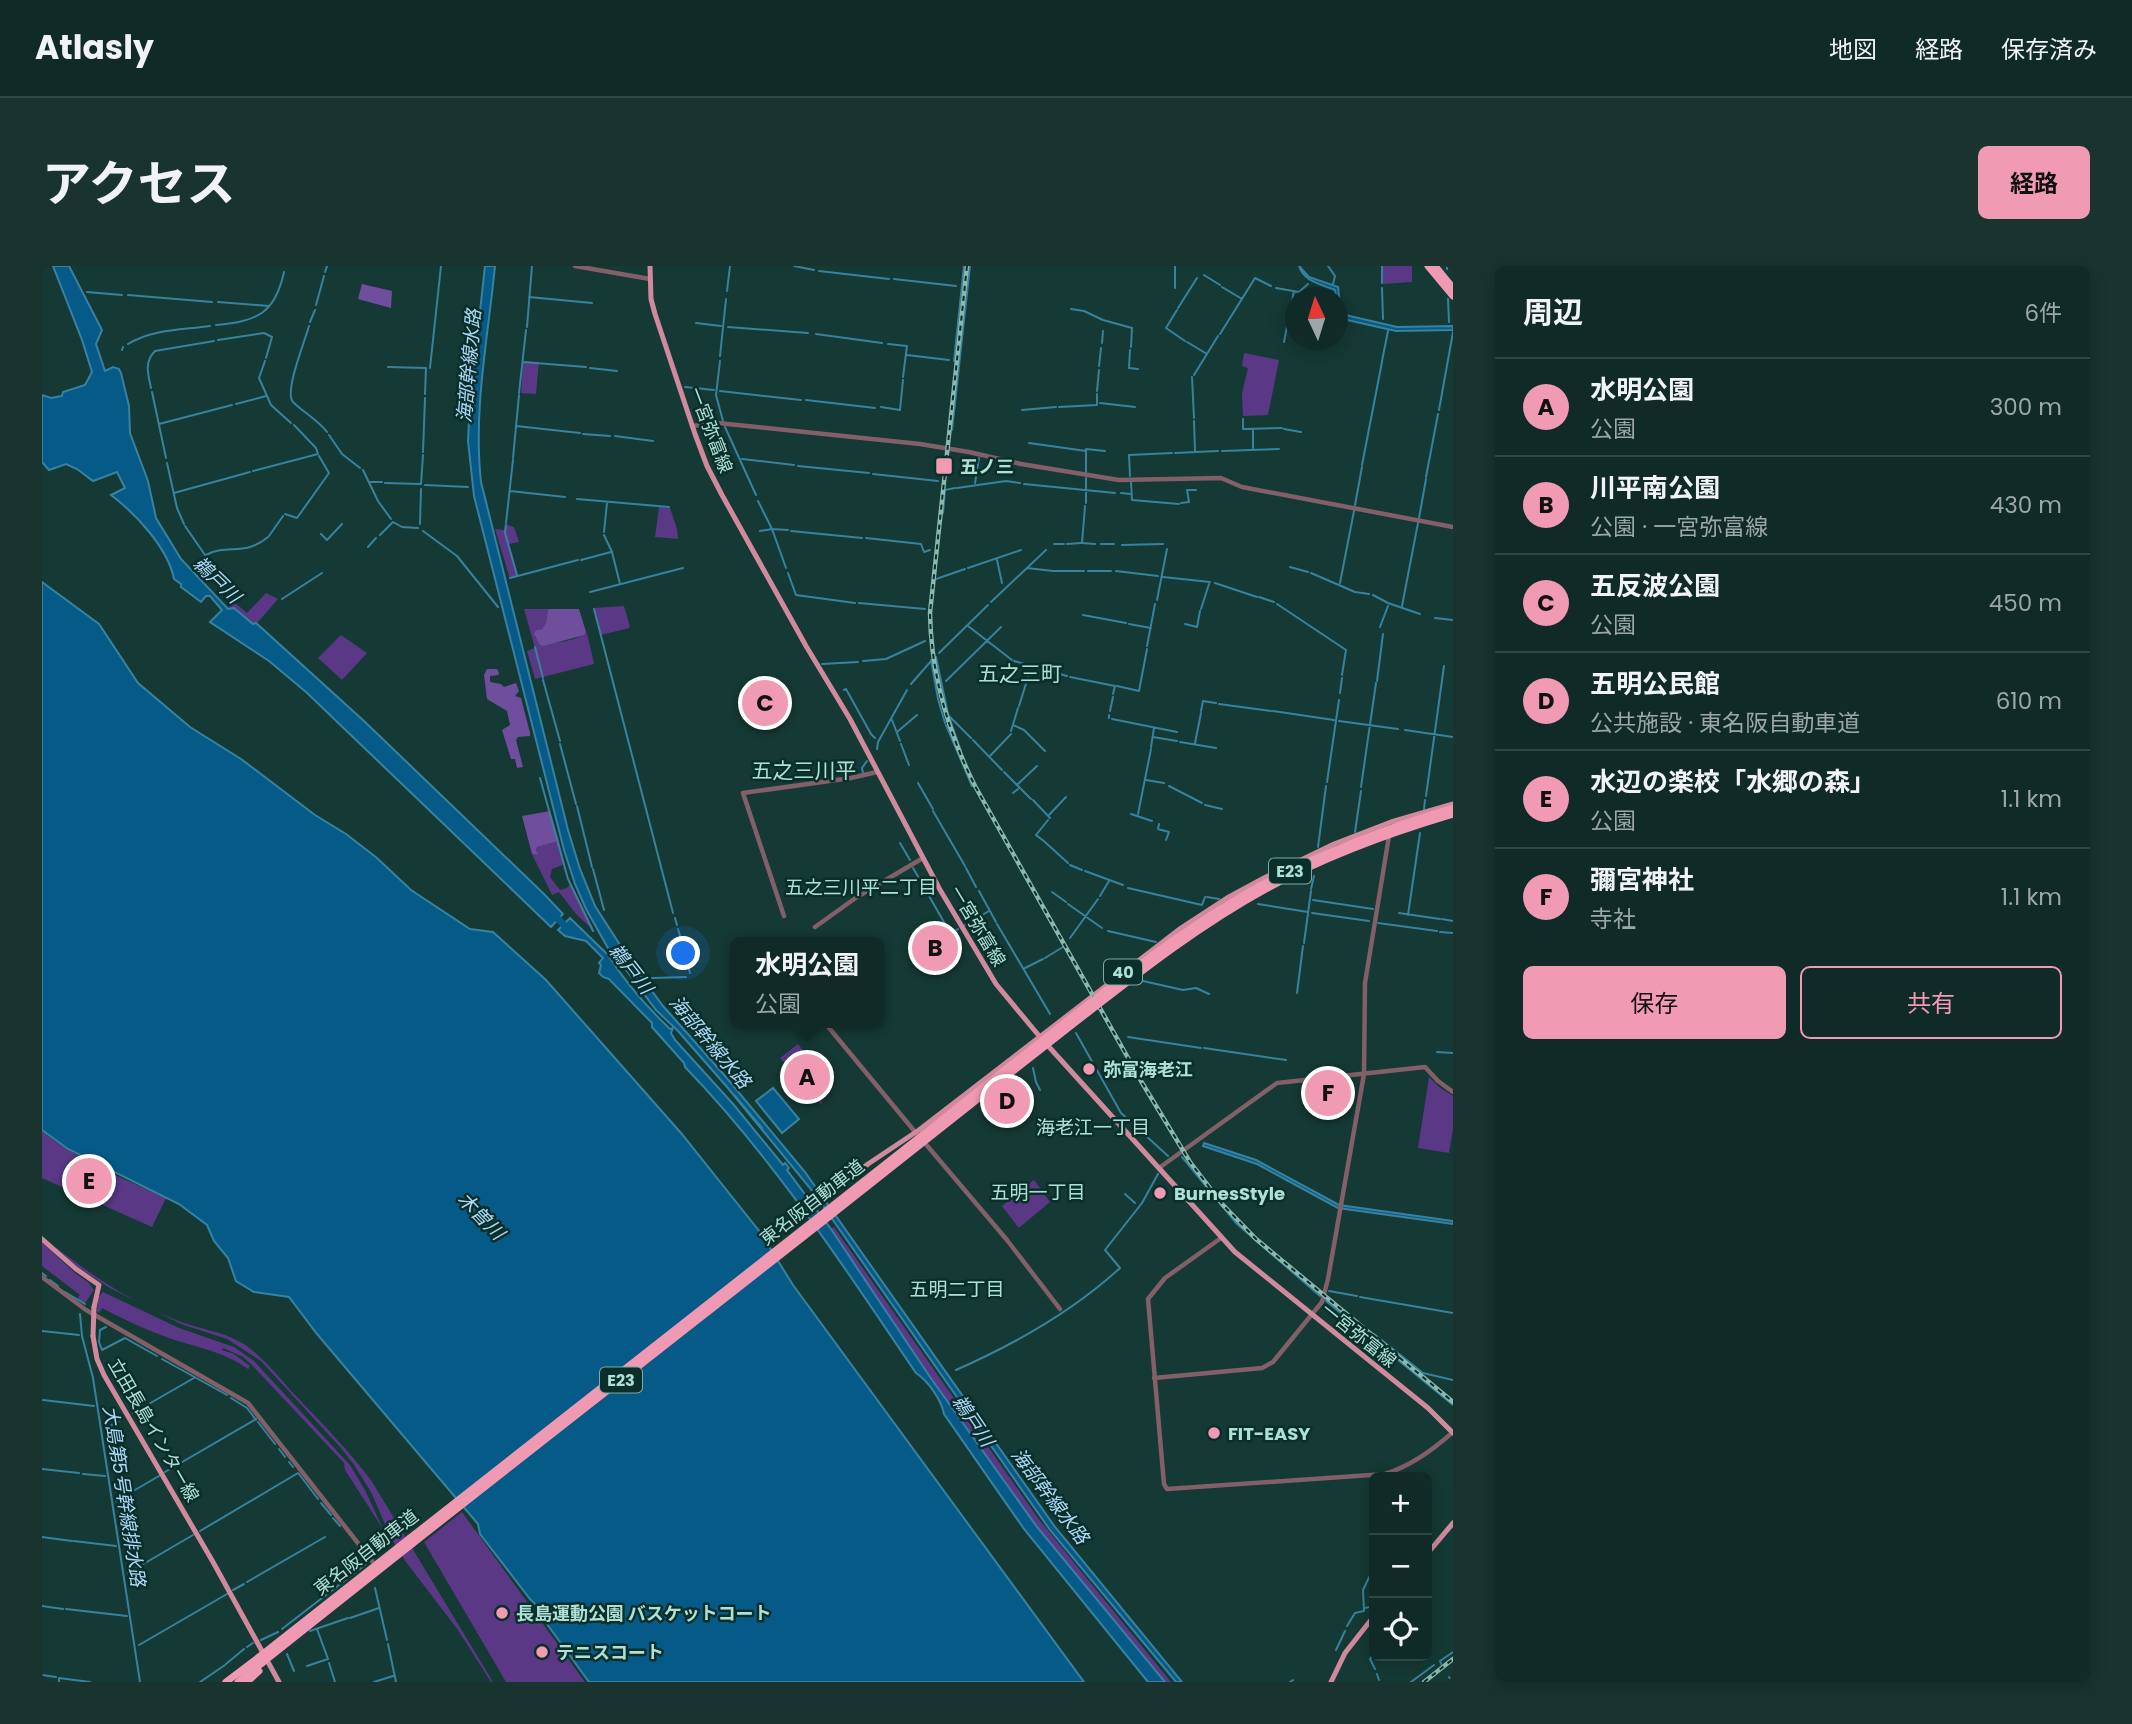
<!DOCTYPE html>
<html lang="ja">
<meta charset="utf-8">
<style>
:root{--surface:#102b27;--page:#19332f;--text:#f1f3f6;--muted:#9ca7a7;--line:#304744;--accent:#f19ab3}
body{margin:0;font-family:Poppins,"Noto Sans JP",sans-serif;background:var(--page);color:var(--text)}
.controls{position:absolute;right:21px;bottom:21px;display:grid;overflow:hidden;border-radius:10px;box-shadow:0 4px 18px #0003}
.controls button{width:63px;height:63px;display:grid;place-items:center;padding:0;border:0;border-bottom:2px solid var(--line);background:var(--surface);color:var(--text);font:35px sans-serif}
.compass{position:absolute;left:1243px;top:21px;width:63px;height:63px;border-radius:50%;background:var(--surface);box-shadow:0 4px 18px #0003;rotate:356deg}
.you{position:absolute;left:642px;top:688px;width:24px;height:24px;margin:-18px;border:5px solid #fff;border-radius:50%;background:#1a73e8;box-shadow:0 0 0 10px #1a73e833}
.badge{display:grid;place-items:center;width:46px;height:46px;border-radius:50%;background:var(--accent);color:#111;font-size:23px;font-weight:700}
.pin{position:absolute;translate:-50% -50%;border:4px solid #fff;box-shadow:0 2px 7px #0006}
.popup{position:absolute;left:688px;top:671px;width:154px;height:91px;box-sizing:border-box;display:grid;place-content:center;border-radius:10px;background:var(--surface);filter:drop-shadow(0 2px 5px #0005);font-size:23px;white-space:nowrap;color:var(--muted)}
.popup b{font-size:26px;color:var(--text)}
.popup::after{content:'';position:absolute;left:50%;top:100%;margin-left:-14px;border:14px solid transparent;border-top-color:var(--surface)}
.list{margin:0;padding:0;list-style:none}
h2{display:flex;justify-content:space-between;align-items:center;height:91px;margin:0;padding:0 28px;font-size:30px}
h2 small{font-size:23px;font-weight:400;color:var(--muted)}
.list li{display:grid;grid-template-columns:46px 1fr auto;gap:21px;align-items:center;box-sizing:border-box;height:98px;padding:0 28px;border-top:2px solid var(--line)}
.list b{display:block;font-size:26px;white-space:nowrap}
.list p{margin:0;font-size:23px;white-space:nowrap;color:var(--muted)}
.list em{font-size:23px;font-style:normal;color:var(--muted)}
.actions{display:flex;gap:14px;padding:21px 28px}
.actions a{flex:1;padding:16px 0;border:2px solid var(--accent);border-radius:10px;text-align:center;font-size:24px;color:var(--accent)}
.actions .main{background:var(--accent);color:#111}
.icon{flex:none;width:38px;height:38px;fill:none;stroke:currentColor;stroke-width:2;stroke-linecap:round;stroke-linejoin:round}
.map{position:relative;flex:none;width:1411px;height:1416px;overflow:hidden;border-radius:10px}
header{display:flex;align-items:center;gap:42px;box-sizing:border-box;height:98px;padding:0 35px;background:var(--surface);border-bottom:2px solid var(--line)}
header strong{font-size:33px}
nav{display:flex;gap:38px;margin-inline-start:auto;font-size:24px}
.intro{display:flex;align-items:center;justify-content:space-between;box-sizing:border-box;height:168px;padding:0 42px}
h1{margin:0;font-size:49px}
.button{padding:18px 32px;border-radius:10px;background:var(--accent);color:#111;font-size:24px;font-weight:700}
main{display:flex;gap:42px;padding:0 42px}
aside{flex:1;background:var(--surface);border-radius:10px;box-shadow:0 4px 18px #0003}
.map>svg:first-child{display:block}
</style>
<header>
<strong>Atlasly</strong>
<nav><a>地図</a><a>経路</a><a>保存済み</a></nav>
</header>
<div class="intro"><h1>アクセス</h1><a class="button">経路</a></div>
<main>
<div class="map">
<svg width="1411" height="1416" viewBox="0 0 1411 1416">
<rect width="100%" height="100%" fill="#153934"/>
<path fill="#5a3886" d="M1340,0H1370V16L1341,18Z
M1202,87L1237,94L1226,149L1201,150L1200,127L1206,102L1200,100Z
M481,95L497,96L494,128L479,127Z
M617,241L628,242L635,263L636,273L613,271Z
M463,258L472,261L477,276L467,278L476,310L468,313L453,263L462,264Z
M224,327L236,333L216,356L211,358L186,343L188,338L184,332L186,331L205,347Z
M582,340L588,361L587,362L559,369L552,342Z
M482,343H506L504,357L500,363L494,364L493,371L502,380C515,375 534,376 544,366L546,371L552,398L493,413L485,385L493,382Z
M299,369L325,387L300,414L276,392Z
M731,417L736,429L740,446L714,453L706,424Z
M517,575L523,598L510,603L508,611L518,624L525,622L529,617L553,666L534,648L517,626L510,629L490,588L495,589L494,584L495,581Z
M903,669L907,674L896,700L867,692Z
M756,778L776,804L780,839L738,792Z
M1387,811L1397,821L1411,830V863L1407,887L1376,882Z
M0,865C36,895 81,912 124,932L110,961L0,912Z
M992,914L1008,936L978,961H976L960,940Z
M792,961L996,1252L1129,1416H1123L995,1261L888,1111L789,963Z
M0,976L33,1007L46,1016L52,1024L43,1037L35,1033L38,1029L0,1000Z
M11,979C49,1009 89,1036 134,1054C156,1063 180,1065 200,1077C221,1090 237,1112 254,1130C280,1157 306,1184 329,1214L451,1416H449L416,1364L364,1296L349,1272L329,1226L312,1199L299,1182L219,1095L185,1073L139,1058L68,1022L34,1000Z
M61,1026L137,1062L192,1081L212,1095L308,1199L324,1226L341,1263L303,1204L302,1197L210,1099L201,1091L181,1082L180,1084L192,1088L208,1100L206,1103C183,1086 157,1082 130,1073C106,1065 83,1054 60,1042L57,1047L55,1045L56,1032Z
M420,1246L543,1416H464L382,1276Z"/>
<path fill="#6f4e9e" d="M320,18L350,25L349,42L316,33Z
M506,343H537L544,366L542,369L502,380L498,379L492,368L494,364L500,363L504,357Z
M445,403H455L457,407L456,409L448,410V416L459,418L462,421L474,417L477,425L473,430L479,432L488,467V470L476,471L474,474L481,501L475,502L473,493H469L460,464L468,459L465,445L445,433L442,409Z
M508,545L517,575L495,581L494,584L496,589L490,588L480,550Z
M1291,814L1295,819L1294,824L1278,825L1279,830L1291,832L1305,831L1307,834L1299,844L1271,840L1268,818Z"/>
<path fill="#065a87" stroke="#38829f" stroke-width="2" d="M11,0H27L60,64L54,78L63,105L71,101L77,103L79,107L87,140L88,167L106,215L114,252L139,293L186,343L192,342L211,358L214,357L322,455L502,628L521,648L509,661L264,426L227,395L168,356L180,344L168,330H164L159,336L139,321V318L132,313C126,282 94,248 69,229L83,222L75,206L51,215L35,203L24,198L7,204L0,196V129L9,132L20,130L21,126L43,119L50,106L40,74Z
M443,0H453C446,72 431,144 439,216L526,564L538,603L553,640L593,702L621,740L684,811L763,906L1013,1261L1140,1416H1134L1008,1264L772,927L685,821L636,765L614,744L570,685L567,684L544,643L533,618L522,584L432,230L426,175L428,136Z
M1257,0L1267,11L1296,21L1299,48L1355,61L1411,60V64L1354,65L1296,52V32L1294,31L1293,24C1279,18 1262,16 1257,0Z
M0,316L57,358L96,417L148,461L199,493L273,549L304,568L335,592L369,624L428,663L451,666L504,714L639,867L718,966L751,1019L1042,1416H547L505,1358L500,1345L488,1333L438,1268L436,1258L275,1068L247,1031L212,1026L194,1015L186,992L172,975L165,959L137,938L26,883L0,864Z
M528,652L564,687L567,688L566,689C583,716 605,741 628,763L631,762L629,767L633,774L692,839L741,899L743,897L747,902L745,904L789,963L888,1111L995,1261L1123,1416H1106L982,1263L902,1148C899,1133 886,1115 874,1107C802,1001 732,893 643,801L642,797L610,761V757L567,713L561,711L557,707L559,699L557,697L561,692L544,675L523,670L516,664Z
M731,822L757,853L740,867L714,835Z
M1162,877L1214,894L1297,939L1411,955V958L1296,942L1215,898L1161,880Z"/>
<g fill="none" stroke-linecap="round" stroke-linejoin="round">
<path stroke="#38829f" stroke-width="2" d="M752,0L772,4
M1133,0V22
M1286,0L1293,10L1291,18
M1340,0V17
M1405,0V3
M777,5L847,13
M283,6L285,0
M1162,9L1178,19
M852,13L914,20
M1180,21L1200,33
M1234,22L1257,26L1266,18
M1340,22L1341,53
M685,25L688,0
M45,26L80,29
M86,29L170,36
M487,31L550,37
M1406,33L1407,56
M176,36L227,40
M274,39L282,10
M1136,42L1155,12
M1029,43L1042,45L1061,54L1090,62L1089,81
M1135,44L1124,62L1143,75
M268,56L273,44
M654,57L679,60
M174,59C215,55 233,48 242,6
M267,60C263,75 242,126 251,136C262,147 276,154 285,166
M485,61L490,0
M686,61L766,67
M774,68L840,77
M1178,68L1213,12L1229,20
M176,74L222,67L230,71L224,92
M1145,76L1165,88
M1242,76L1252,25
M1060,77L1061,65
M86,78C110,63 140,64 168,60
M846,78L865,80L861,111
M80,84L81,81
M1088,84L1087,102L1096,103
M865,89L907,94
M678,90L684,33
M223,95L217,112L229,139L249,157
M678,95L674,129L681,155
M912,95L922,0
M1340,95L1346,65
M481,96L544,101
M1057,100L1059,82
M346,101L384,102L383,128
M388,102L399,0
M548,102L575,105
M1152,109L1176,70
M1150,111L1152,152
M643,121L672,124
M109,122C106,108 102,96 113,85L172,75
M678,125L759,134
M1055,125L1057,104
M110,126L124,192
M477,127L484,64
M764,134L833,142
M1058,137L1093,141
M194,138L224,130
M839,141L858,144L861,114
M1017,141L1055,139V128
M980,144L1014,141
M1397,144L1411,66
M1201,153V163L1240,162
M1152,155L1153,185
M117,158L190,139
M474,160L538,167
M683,161L714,229
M1242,163L1259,166
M910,164L928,0
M1211,164V182
M541,168L568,170
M287,169L300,188L318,202
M573,170L611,175
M987,177L1044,185
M1180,185L1237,183
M381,186L383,132
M1133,187L1176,185
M471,192L477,129
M700,193L752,199
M125,197L135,242L142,258
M1320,199L1340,96
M756,200L827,207
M321,204L336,235L349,253
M211,205L276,188L274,182L252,159
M1044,206V183L1063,185
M831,208L896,215
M1088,210L1087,189L1130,187
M1384,211L1396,148
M328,216H340
M1089,216L1090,234L1137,238
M343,217L379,218L381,189
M933,217L937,192
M982,218L1073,227
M383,219L426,221
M915,222L964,215L978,217
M468,225L523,231
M132,227L208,206
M1079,227L1089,228
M535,233L627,241
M716,235L730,263L744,302
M1044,237V212
M1139,237L1147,236L1145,224H1154
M1313,239L1320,201
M1043,240L1040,277L1053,278
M901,247L903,224L913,222
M243,248L255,252L287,207L277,190
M1377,252L1384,213
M464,257L471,194
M378,258L379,223
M464,259L463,267L475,309
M143,260L170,299
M381,265L415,290L456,341
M718,265L730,263L746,264
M749,265L820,272
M562,266L565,237
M279,268L285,274L300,258
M338,269L351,256L360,261L376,262
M562,269L570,286L578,318
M227,270L241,250
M824,272L879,278L882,286L888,284
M1012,278H1022
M1025,278L1039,277
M1059,278H1072
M1080,279L1121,278
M326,281L334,272
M164,289C186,277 202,291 226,271
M539,294L569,286
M955,294L960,317
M1248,301L1266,306
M926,302L979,284
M985,302L1011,305H1042
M1046,305H1069
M1074,305L1116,310
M746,307L754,329L813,337
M1269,307L1313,326L1327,328
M1121,311L1168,316
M468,312L536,294
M894,313L923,303
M1173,317L1215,331
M1298,317L1312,245
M548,326L641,302
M1331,329L1346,337L1378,348
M1217,331L1232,336
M240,333L280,307
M1115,334L1125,283
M949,336L1004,284
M817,337L883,343
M1235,338L1304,384L1300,409
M1360,340L1376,257
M552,343L631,647
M1159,343L1167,318
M1041,349L1084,357
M1393,352L1411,354
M1087,358L1109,362
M1143,358L1155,361L1158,345
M926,360L970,394
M1338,361L1346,340
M1105,380L1113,338
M493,381L501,412
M897,387L946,339
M894,391L906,448L919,485
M889,394L896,433L903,457
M821,395L844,393L883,375
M972,395L1025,410
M780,398L816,396
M1028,411L1073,420L1071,428
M501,414L518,475
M904,415L959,361
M1335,415L1341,368
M869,418L890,394
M1075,420L1097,425L1105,383
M802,424L804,423L829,468L833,472
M1298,427L1300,412
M1177,438L1229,445
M977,440L987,408
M1068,445L1071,431
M1159,445L1161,435L1174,437
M1231,445L1292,454
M906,449L929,472
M1067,452V449
M1070,453L1135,466
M850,454L858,475
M1297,455L1356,463
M904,459L930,520
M971,459L982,464L1003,485
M1363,464L1411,471
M969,465L976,442
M855,466L875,449
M1111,471L1135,475
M931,474L960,504
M1138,476L1174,482
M1153,477L1159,447
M518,478L534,538
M859,478L867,499
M1109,481L1112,462
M835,483L836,476L865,424
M948,490L969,468
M962,506L989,533
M821,507L820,502L825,495
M498,512L526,613L551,665
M1104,514L1122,517
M1285,516L1297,434
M876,517L891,543
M976,518L995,500
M1127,520L1160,537
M1319,521L1334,417
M971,527L976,523
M1384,530L1402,400
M991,534L1008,552
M1163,539L1180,543
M535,540L550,601
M1382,543L1383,534
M891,545L923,600
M1089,548L1110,555
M1096,548L1109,483
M1006,550L1024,531
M1117,558L1116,563L1127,566L1124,574
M1313,566L1319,525
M1003,576L994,569L1006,554
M858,577L868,594
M1004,577L1026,597
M1276,581L1284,520
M1028,599L1040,604
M871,602L880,617
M924,602L934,621
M551,603L562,644
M1043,605L1081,619
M882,621L903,658
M1086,622L1160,639L1163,631
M1269,623L1272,610
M937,625L954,656
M1010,626L1024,636
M1058,630L1067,615
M1165,631L1177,633
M1271,634L1331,643
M1026,638L1060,662
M1216,638L1266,646
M1270,647L1327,655
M1357,647L1398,653
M1366,649L1378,567
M633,652L635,659
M1400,653L1411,655
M1336,657L1395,665
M955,658L1008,748
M923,659L947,645
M904,661L909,669
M636,663L642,684
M1066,665L1114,676
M1398,666L1411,667
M909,668L916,663
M1028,672L1056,633
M1262,677L1269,625
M643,689L648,707
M1003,692L1021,681
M898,698L907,676
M983,702L1001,693
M610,712L644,711
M1101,715L1141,724L1154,722L1167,728
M1255,727L1261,680
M1034,767L1079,847L1126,890
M1086,771L1159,782
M1162,782L1244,794
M1395,786L1411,787
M991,802L994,816L998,824
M692,829L720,862
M1140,891L1195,958L1278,1030
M1083,928L1093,937
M0,1007L4,1010
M8,1014L16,1020
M1287,1025L1315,1030
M23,1026L43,1038
M1318,1031L1411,1047
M1284,1035L1411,1139
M38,1048L40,1070L51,1112L98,1416
M64,1061L58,1064L57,1076L60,1084L83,1072L115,1090
M0,1065L37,1069
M1332,1068L1381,1107L1411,1114
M120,1093L185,1129
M914,1104C973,1078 1031,1045 1078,1002L1063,984L1100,937L1116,908
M189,1132L205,1142L214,1154
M1,1134L52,1140
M91,1147L152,1112
M216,1156L233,1178
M63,1163L80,1153
M237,1183L243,1191
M247,1196L251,1201
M0,1203L37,1207
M123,1206L214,1153
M41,1208L63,1210
M257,1208L276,1233
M74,1235L117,1210
M279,1237L289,1249
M291,1252L298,1260
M158,1265L256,1207
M0,1271L30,1275
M32,1275L74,1280
M86,1307L151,1269
M205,1316L283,1271
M333,1322L345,1374
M191,1324L202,1318
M0,1340L21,1343
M1323,1342L1332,1340
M24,1343L85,1350
M308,1352L337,1342
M1305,1360L1313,1347L1322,1345L1321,1324L1332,1301
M240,1363L324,1298L323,1294
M268,1365L306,1352
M219,1374L236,1366
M346,1378L354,1416
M97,1379L185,1328
M205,1381L211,1377
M1294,1384L1303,1365
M1332,1387L1328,1393L1333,1403
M245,1388L252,1405
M287,1397L293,1416
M184,1398L202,1383
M1399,1398L1398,1395L1411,1386
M265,1400L286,1393L275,1363
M1335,1408L1337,1414
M0,1409L14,1411
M1407,1411L1409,1414
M17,1416V1412L48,1416
M158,1416L183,1399
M332,1416L351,1410
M1248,1416L1251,1414
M1369,1416L1392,1399"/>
<path stroke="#065a87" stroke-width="7" d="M510,647L528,665"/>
<path stroke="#825f69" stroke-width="4.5" d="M533,0L608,13
M650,160L676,157L878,178L927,186L979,198L1077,214L1179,212L1200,221L1411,261
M742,650L701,527L809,512L835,506
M773,661L815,631L881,592
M783,757L874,867
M882,876L965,974L1018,1043
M1117,902L1235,817L1383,801L1396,815L1411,826
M1179,972L1123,1012L1106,1033L1122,1218L1125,1223L1343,1208C1369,1200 1391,1184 1411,1166
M0,1011L44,1044L206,1137L330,1295
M1112,1112L1220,1102L1231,1096L1280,1036L1286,1013L1322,808L1323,717L1347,570"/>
<path stroke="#d1899e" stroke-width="5" d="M608,0L609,33L613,48L653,168L665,200L680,229L764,380L808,453L897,622L954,718L998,771L1193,986L1386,1142L1411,1167
M784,931L826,898L877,864L1139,662L1185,632L1222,612L1292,578L1349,556L1411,538
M0,973L34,1003L57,1019L52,1041
M51,1070L55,1093L62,1109L171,1296L237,1416
M1385,1288L1411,1257
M1289,1416L1303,1387L1332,1350"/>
<path stroke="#f099b2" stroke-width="7" d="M1386,0L1411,30
M1393,0L1411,22
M368,1272L784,945
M370,1278L788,950
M184,1416L217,1391
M196,1416L220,1397
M205,1416L217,1405"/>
<defs>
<path id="rail" d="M925,0L888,347C889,408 906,466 933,520L1099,815L1148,896L1181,939L1214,973L1411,1136
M1382,1416L1411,1393"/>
</defs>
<use href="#rail" stroke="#89b8af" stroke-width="4.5"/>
<use href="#rail" stroke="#0a2f2a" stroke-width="2" stroke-dasharray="5" stroke-linecap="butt"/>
<path stroke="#d1899e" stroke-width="5" d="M51,1070L52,1041"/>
<path stroke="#f099b2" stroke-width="7" d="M784,945C863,883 942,820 1021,758C1086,707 1151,655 1225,616C1284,585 1347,561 1411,542
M788,950C865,889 943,827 1021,766C1087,715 1151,663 1224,623C1283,590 1347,567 1411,548
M217,1391L368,1272
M220,1397L370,1278"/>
</g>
<g fill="#f19ab3" stroke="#0a2f2a" stroke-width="2.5">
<rect x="893" y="191" width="18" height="18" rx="3.5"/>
<circle cx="1047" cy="803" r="7"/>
<circle cx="1118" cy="927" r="7"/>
<circle cx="1172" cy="1167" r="7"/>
<circle cx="460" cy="1347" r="7"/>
<circle cx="500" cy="1386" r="7"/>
</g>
<g text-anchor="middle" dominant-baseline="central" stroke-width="5" stroke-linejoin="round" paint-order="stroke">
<g fill="#0a2f2a" stroke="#7daba2" stroke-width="2">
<rect x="1227" y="592.5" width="42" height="25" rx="5"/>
<rect x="1062" y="693.5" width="38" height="25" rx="5"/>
<rect x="558" y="1101.5" width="42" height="25" rx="5"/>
</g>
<g font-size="16" font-weight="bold" fill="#aee0d6">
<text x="1248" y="605">E23</text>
<text x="1081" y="706">40</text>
<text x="579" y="1114">E23</text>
</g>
<g font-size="18" fill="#aee0d6" stroke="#0a2f2a">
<text transform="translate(669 164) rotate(69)">一宮弥富線</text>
<text transform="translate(936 660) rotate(59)">一宮弥富線</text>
<text transform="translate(770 936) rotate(-38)">東名阪自動車道</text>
<text transform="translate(1317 1069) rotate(39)">一宮弥富線</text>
<text transform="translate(112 1164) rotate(60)">立田長島インター線</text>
<text transform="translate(324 1286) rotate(-38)">東名阪自動車道</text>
</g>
<g font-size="18" font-weight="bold" fill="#aee0d6" stroke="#0a2f2a" text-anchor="start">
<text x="918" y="200">五ノ三</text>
<text x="1061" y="803">弥富海老江</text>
<text x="1132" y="927">BurnesStyle</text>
<text x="1186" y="1167">FIT-EASY</text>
<text x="474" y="1347">長島運動公園 バスケットコート</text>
<text x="514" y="1386">テニスコート</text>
</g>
<g font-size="19" font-style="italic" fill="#aed8f8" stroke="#0a2f2a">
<text transform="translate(427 100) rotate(-85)">海部幹線水路</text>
<text transform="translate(175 314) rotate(44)">鵜戸川</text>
<text transform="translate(589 703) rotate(52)">鵜戸川</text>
<text transform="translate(668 776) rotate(50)">海部幹線水路</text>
<text transform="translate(439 950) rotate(46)">木曽川</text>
<text transform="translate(931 1155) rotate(56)">鵜戸川</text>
<text transform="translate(82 1230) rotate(81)">大島第5号幹線排水路</text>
<text transform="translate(1008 1230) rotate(53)">海部幹線水路</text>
</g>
<g font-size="19" fill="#aee0d6" stroke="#0a2f2a">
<text x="819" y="621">五之三川平二丁目</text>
<text x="1051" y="861">海老江一丁目</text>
<text x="996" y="926">五明一丁目</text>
<text x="915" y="1023">五明二丁目</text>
</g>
<g font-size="21" fill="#aee0d6" stroke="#0a2f2a">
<text x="978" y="407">五之三町</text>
<text x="762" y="504">五之三川平</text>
</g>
</g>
</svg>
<div class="controls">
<button>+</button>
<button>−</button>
<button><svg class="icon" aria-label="locate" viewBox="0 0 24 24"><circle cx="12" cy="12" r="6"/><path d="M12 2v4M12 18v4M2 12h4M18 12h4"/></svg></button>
</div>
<svg class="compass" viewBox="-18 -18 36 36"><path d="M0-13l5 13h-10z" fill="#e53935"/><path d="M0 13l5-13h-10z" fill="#9ca7a7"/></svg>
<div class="you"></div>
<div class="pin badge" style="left:765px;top:811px">A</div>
<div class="popup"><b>水明公園</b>公園</div>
<div class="pin badge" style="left:893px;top:682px">B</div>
<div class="pin badge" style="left:723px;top:437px">C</div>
<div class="pin badge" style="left:965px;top:835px">D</div>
<div class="pin badge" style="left:47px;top:915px">E</div>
<div class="pin badge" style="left:1286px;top:827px">F</div>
</div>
<aside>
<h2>周辺<small>6件</small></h2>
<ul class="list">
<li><span class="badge">A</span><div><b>水明公園</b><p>公園</p></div><em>300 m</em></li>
<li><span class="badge">B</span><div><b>川平南公園</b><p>公園 · 一宮弥富線</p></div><em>430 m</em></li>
<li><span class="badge">C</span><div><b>五反波公園</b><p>公園</p></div><em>450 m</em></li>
<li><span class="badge">D</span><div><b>五明公民館</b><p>公共施設 · 東名阪自動車道</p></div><em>610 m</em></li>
<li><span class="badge">E</span><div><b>水辺の楽校「水郷の森」</b><p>公園</p></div><em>1.1 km</em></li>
<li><span class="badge">F</span><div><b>彌宮神社</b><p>寺社</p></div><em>1.1 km</em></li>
</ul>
<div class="actions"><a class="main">保存</a><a>共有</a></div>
</aside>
</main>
